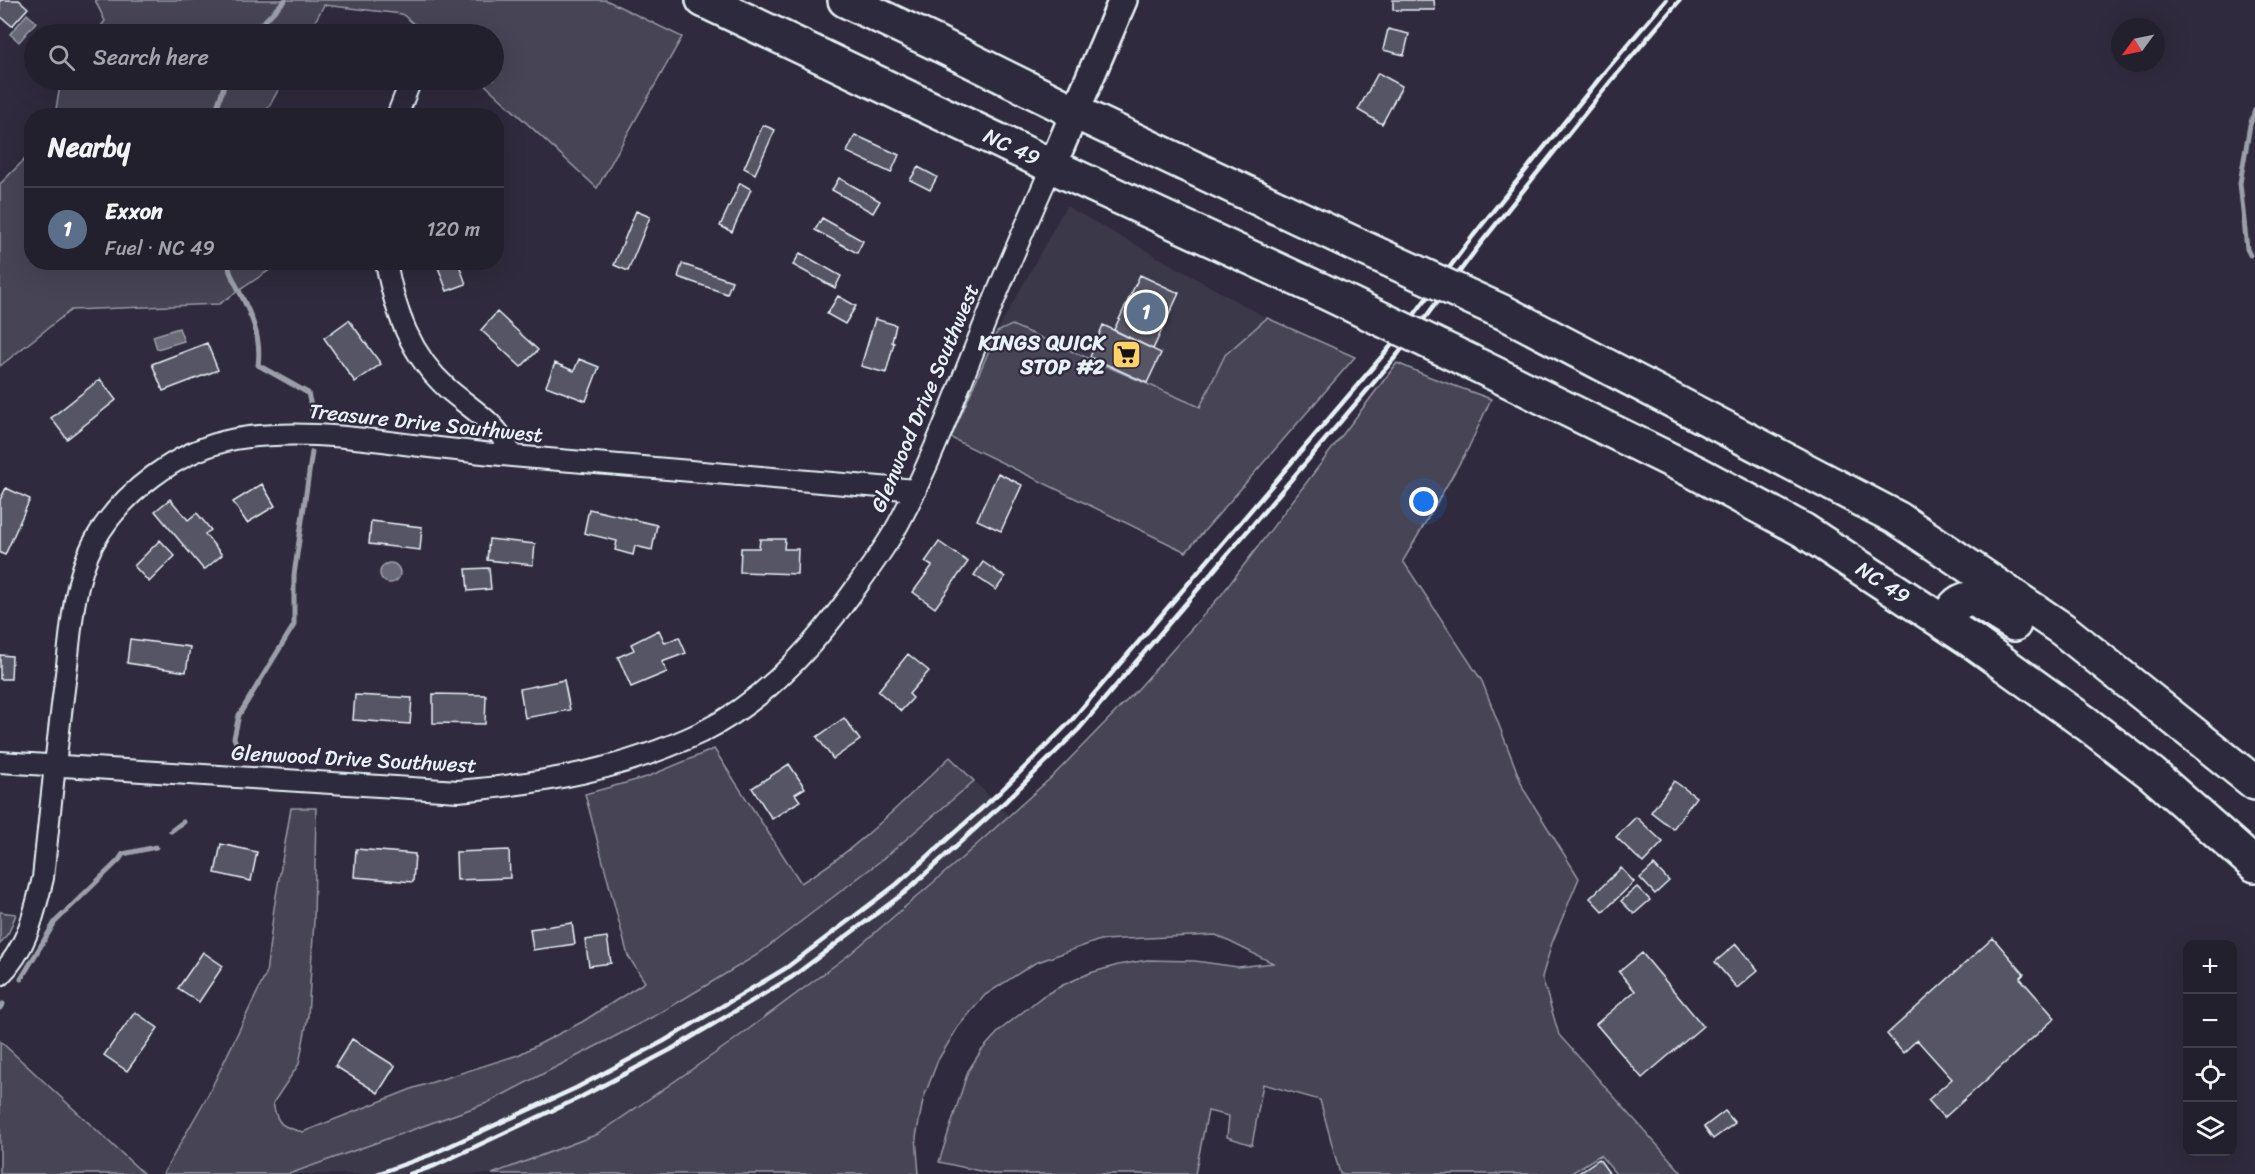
<!DOCTYPE html>
<meta charset="utf-8">
<style>
:root{--surface:#23202e;--page:#2b2836;--text:#f1f3f6;--muted:#a3a3aa;--line:#403e4a;--accent:#bca0f2}
body{margin:0;font-family:Sriracha,sans-serif;background:var(--page);color:var(--text)}
.controls{position:absolute;right:18px;bottom:18px;display:grid;overflow:hidden;border-radius:12px;box-shadow:0 6px 24px #0002}
.controls button{width:54px;height:54px;display:grid;place-items:center;padding:0;border:0;border-bottom:2px solid var(--line);background:var(--surface);color:var(--text);font:30px sans-serif}
.compass{position:absolute;left:2111px;top:18px;width:54px;height:54px;border-radius:50%;background:var(--surface);box-shadow:0 6px 24px #0002;rotate:237deg}
.you{position:absolute;left:1424px;top:502px;width:21px;height:21px;margin:-15px;border:4px solid #fff;border-radius:50%;background:#1a73e8;box-shadow:0 0 0 9px #1a73e833}
.badge{display:grid;place-items:center;width:39px;height:39px;border-radius:50%;background:var(--accent);color:#fff;font-size:20px;font-weight:700}
.pin{position:absolute;translate:-50% -50%;border:3px solid #fff;box-shadow:0 2px 6px #0006}
.list{margin:0;padding:0;list-style:none}
h2{display:flex;justify-content:space-between;align-items:center;height:78px;margin:0;padding:0 24px;font-size:26px}
h2 small{font-size:20px;font-weight:400;color:var(--muted)}
.list li{display:grid;grid-template-columns:39px 1fr auto;gap:18px;align-items:center;box-sizing:border-box;height:84px;padding:0 24px;border-top:2px solid var(--line)}
.list b{display:block;font-size:22px;white-space:nowrap}
.list p{margin:0;font-size:20px;white-space:nowrap;color:var(--muted)}
.list em{font-size:20px;font-style:normal;color:var(--muted)}
.icon{flex:none;width:33px;height:33px;fill:none;stroke:currentColor;stroke-width:2;stroke-linecap:round;stroke-linejoin:round}
.map{position:relative;flex:none;width:2255px;height:1174px;overflow:hidden}
.search{position:absolute;background:var(--surface);box-shadow:0 6px 24px #0002;left:24px;top:24px;width:480px;height:66px;display:flex;align-items:center;gap:15px;box-sizing:border-box;padding:0 21px;border-radius:33px;color:var(--muted);font-size:22px}
.panel{position:absolute;background:var(--surface);box-shadow:0 6px 24px #0002;left:24px;top:108px;width:480px;height:162px;border-radius:24px}
.map>svg:first-child{display:block}
</style>
<div class="map">
<svg width="2255" height="1174" viewBox="0 0 2255 1174">
<rect width="100%" height="100%" fill="#2f2a3d"/>
<filter id="ink" filterUnits="userSpaceOnUse"><feTurbulence type="fractalNoise" baseFrequency=".0167" numOctaves="2"/><feDisplacementMap in="SourceGraphic" scale="12" xChannelSelector="R" yChannelSelector="G"/><feConvolveMatrix kernelMatrix="1 2 1 2 8 2 1 2 1" color-interpolation-filters="sRGB"/></filter>
<g filter="url(#ink)">
<path fill="#3b3749" d="M1066,206L1267,318L1225,355L1200,407L1012,325L997,332Z
M974,781L1009,816L850,954L730,1043L598,1134L492,1174H289L487,1103L662,1012L757,954L883,859Z"/>
<path fill="#464455" stroke="#979aa6" stroke-width="1.5" d="M95,0H606L682,37L597,188L480,80H494V34H426L402,14L324,5L308,34H95L105,21Z
M61,80H284L264,115H55Z
M31,153L32,262L280,263L219,304L71,310L0,366V184Z
M1267,318L1355,357L1186,552L951,438L997,332L1012,325L1200,407L1225,355Z
M1397,363L1430,377L1491,399L1468,449L1403,561L1482,681L1524,790L1579,878L1552,943L1542,977L1559,1035L1683,1174H1616L1600,1155L1570,1174H1340L1320,1100L1263,1084L1252,1145L1227,1137L1229,1116L1208,1111L1195,1174H993L939,1162L968,1071L981,1051L1000,1030L1043,996L1063,985L1090,973L1118,965L1147,960L1195,961L1238,967L1273,963L1216,935L1100,940L1035,963L985,995L958,1027L938,1060L923,1100L916,1137L919,1174H492L598,1134L730,1043L850,954L963,857L1053,776L1138,689L1222,594Z
M714,749L801,883C857,850 903,801 950,757L974,781L883,859L757,955L662,1012L487,1103L289,1174H163L209,1093L266,974L274,908L291,808H316L314,921L308,1016L299,1064L273,1103C277,1125 282,1127 303,1132L414,1088L518,1055L582,1022L645,982L628,956L585,794L647,777Z
M0,912L16,914L9,932L0,944Z
M0,1041L144,1174H0Z"/>
<path fill="#696978" stroke="#9c9fab" stroke-width="1.5" d="M27,14L36,22L19,42L10,34Z
M179,328L184,341L157,349L153,336Z
M380 573a10 10 0 1 1 20 0a10 10 0 1 1-20 0Z"/>
<g fill="none" stroke-linecap="round" stroke-linejoin="round">
<path stroke="#9c9fab" stroke-width="5" d="M252,34L285,0
M214,116L226,80
M2250,255L2247,249L2240,183L2250,125L2255,110
M228,262L230,272C244,303 263,330 258,365L308,393L313,415
M240,753L234,738L239,715L294,625V575L312,452
M171,831L183,822
M21,979L55,922L119,860L123,854L156,847
M0,1008L3,1004"/>
</g>
<path fill="#575565" stroke="#e8f1f8" stroke-width="1.5" d="M0,0H19L28,8L12,26L0,16Z
M1393,0H1434L1435,10H1393Z
M1388,29L1409,34L1404,55L1383,50Z
M1378,73L1402,86L1382,124L1358,110Z
M763,125L775,130L755,174L744,168Z
M855,135L899,155L891,173L847,152Z
M918,167L937,177L930,190L910,180Z
M839,178L880,201L873,213L832,190Z
M740,183L751,189L732,232L720,226Z
M636,211L650,217L628,271L614,265Z
M822,218L863,241L857,253L815,230Z
M800,253L841,276L835,288L793,265Z
M436,262H458L466,284L447,291Z
M682,264L732,281L727,294L678,277Z
M1140,275L1179,293L1153,349L1114,330Z
M838,296L856,306L845,324L827,314Z
M497,312L538,350L521,367L481,330Z
M875,319L896,325L892,342L894,343L886,373L861,366Z
M349,320L381,364L355,382L324,338Z
M1103,325L1161,353L1147,383L1090,357Z
M207,343L218,370L163,391L152,364Z
M579,359L599,367L586,401L546,386L555,363L574,371Z
M100,379L116,400L67,439L51,418Z
M998,473L1022,485L1001,531L977,520Z
M262,484L275,506L247,523L233,502Z
M6,488L30,499L5,555L0,553V500Z
M170,499L188,520L197,513L211,530L205,534L222,555L204,570L155,511Z
M589,509L657,525L652,550L635,546L633,555L615,550L617,541L584,533Z
M371,521L422,527L420,550L369,544Z
M489,539L535,544L533,565L487,560Z
M760,539H785L784,549H798L797,574L740,572L741,548H759Z
M160,540L175,556L149,582L134,566Z
M939,542L968,562L935,608L913,592L932,566L925,562Z
M983,562L1005,577L996,590L974,575Z
M489,568L491,589L468,591L466,569Z
M659,630L665,643L679,637L686,653L662,662L667,672L631,687L618,657L634,650L631,644Z
M130,639L190,647L186,672L127,663Z
M908,654L929,671L909,694L913,698L901,711L878,691Z
M0,655L12,656L11,679H0Z
M564,680L570,710L525,718L520,689Z
M433,694L486,695L485,724L433,723Z
M355,695L412,698L410,724L353,720Z
M844,718L860,740L833,759L817,737Z
M789,764L805,788L795,794L800,801L772,819L752,788Z
M1674,781L1696,797L1673,829L1651,812Z
M1636,817L1663,842L1643,863L1616,837Z
M221,844L257,852L251,881L215,873Z
M356,849L415,854L413,882L354,877Z
M509,850L510,878L457,880L456,852Z
M1654,865L1669,881L1655,894L1640,878Z
M1621,868L1634,882L1603,912L1590,898Z
M1637,887L1650,900L1634,914L1621,901Z
M572,923L575,944L533,950L530,929Z
M607,937L611,963L589,966L585,940Z
M1993,938L2024,974L2020,978L2055,1018L1944,1118L1928,1100L1952,1079L1917,1040L1903,1053L1887,1034Z
M1736,944L1758,970L1737,988L1715,962Z
M203,952L223,966L199,1002L178,988Z
M1642,953L1703,1026L1642,1078L1596,1024L1635,991L1619,972Z
M135,1012L158,1028L127,1071L104,1055Z
M352,1039L395,1066L378,1093L335,1066Z
M1725,1111L1735,1123L1713,1139L1704,1127Z
M1599,1159L1609,1173L1607,1174H1577Z"/>
<g fill="none" stroke-linecap="round" stroke-linejoin="round">
<defs>
<path id="street" d="M397,116L411,80
M386,262C395,311 410,355 448,389C472,410 500,424 511,455
M0,762L458,791C545,783 622,770 702,732C768,699 818,641 860,582C874,562 890,541 901,519C933,458 956,394 982,330C1004,275 1028,220 1052,166
M0,975C27,949 34,914 43,878C50,810 57,742 66,674C71,631 73,583 93,544C120,493 178,450 235,439C288,430 344,436 397,443C435,448 474,452 512,456C646,468 781,478 916,490"/>
<path id="secondary" d="M1052,166L1123,0"/>
<g id="highway">
<path id="s1" d="M703,0L1052,166L1321,290"/>
<path d="M845,0L932,41L1075,112L1357,245"/>
<path d="M1507,314L1897,518L2062,629L2255,783"/>
<path id="s2" d="M1471,362L1697,473L1803,530L1972,641L2087,724L2151,773L2255,865"/>
<path d="M1947,624C1951,609 1956,601 1972,598L2014,624"/>
</g>
</defs>
<use href="#street" stroke="#e8f1f8" stroke-width="24"/>
<use href="#secondary" stroke="#e8f1f8" stroke-width="32"/>
<use href="#highway" stroke="#e8f1f8" stroke-width="38"/>
<use href="#street" stroke="#2f2a3d" stroke-width="20"/>
<use href="#secondary" stroke="#2f2a3d" stroke-width="27"/>
<use href="#highway" stroke="#2f2a3d" stroke-width="33"/>
<path stroke="#e8f1f8" stroke-width="4.5" d="M377,1174L430,1155L576,1088L664,1041L786,968L897,884L1000,792L1071,721L1390,347L1473,236L1603,74L1666,0
M410,1174L434,1166L581,1097L670,1050L792,977L904,893L1007,800L1079,729L1398,354L1481,243L1611,81L1680,0"/>
<defs>
<path id="highway-bridge" d="M1357,245L1507,314
M1321,290L1471,362"/>
</defs>
<use href="#highway-bridge" stroke="#e8f1f8" stroke-width="38" stroke-linecap="butt"/>
<use href="#highway-bridge" stroke="#2f2a3d" stroke-width="33"/>
</g>
</g>
<defs>
<symbol id="supermarket-square" viewBox="-11 -11 22 22"><rect x="-9" y="-9" width="18" height="18" rx="4" fill="#ffd166" stroke="#2f2a3d"/><path d="M-6-5.5h2.5l.6 2H6L4.5 2H-2.5L-4.4-4H-6ZM-1.5 3.2a1.3 1.3 0 1 0 .1 0ZM3 3.2a1.3 1.3 0 1 0 .1 0Z" fill="#111"/></symbol>
</defs>
<g fill-rule="evenodd">
<use href="#supermarket-square" x="1110" y="338" width="33" height="33"/>
</g>
<g text-anchor="middle" dominant-baseline="central" stroke-width="4.5" stroke-linejoin="round" paint-order="stroke">
<g font-size="21" fill="#e8f1f8" stroke="#2f2a3d">
<text stroke="none"><textPath href="#s1" startOffset="342">NC 49</textPath></text>
<text transform="translate(925 398) rotate(-67)">Glenwood Drive Southwest</text>
<text transform="translate(426 423) rotate(6)">Treasure Drive Southwest</text>
<text stroke="none"><textPath href="#s2" startOffset="468">NC 49</textPath></text>
<text transform="translate(354 759) rotate(3)">Glenwood Drive Southwest</text>
</g>
<g font-size="21" font-weight="bold" fill="#e8f1f8" stroke="#2f2a3d" text-anchor="end">
<text x="1105" y="343">KINGS QUICK<tspan x="1105" dy="24">STOP #2</tspan></text>
</g>
</g>
</svg>
<div class="controls">
<button>+</button>
<button>−</button>
<button><svg class="icon" aria-label="locate" viewBox="0 0 24 24"><circle cx="12" cy="12" r="6"/><path d="M12 2v4M12 18v4M2 12h4M18 12h4"/></svg></button>
<button><svg class="icon" aria-label="layers" viewBox="0 0 24 24"><path d="M12 4l9 5-9 5-9-5zM3 14l9 5 9-5"/></svg></button>
</div>
<svg class="compass" viewBox="-18 -18 36 36"><path d="M0-13l5 13h-10z" fill="#e53935"/><path d="M0 13l5-13h-10z" fill="#a3a3aa"/></svg>
<div class="you"></div>
<div class="pin badge" style="left:1146px;top:312px;background:#5c6f8a">1</div>
<div class="search"><svg class="icon" aria-label="search" viewBox="0 0 24 24"><circle cx="10" cy="10" r="6"/><path d="M15 15l6 6"/></svg>Search here</div>
<section class="panel">
<h2>Nearby<small></small></h2>
<ul class="list">
<li><span class="badge" style="background:#5c6f8a">1</span><div><b>Exxon</b><p>Fuel · NC 49</p></div><em>120 m</em></li>
</ul>
</section>
</div>
